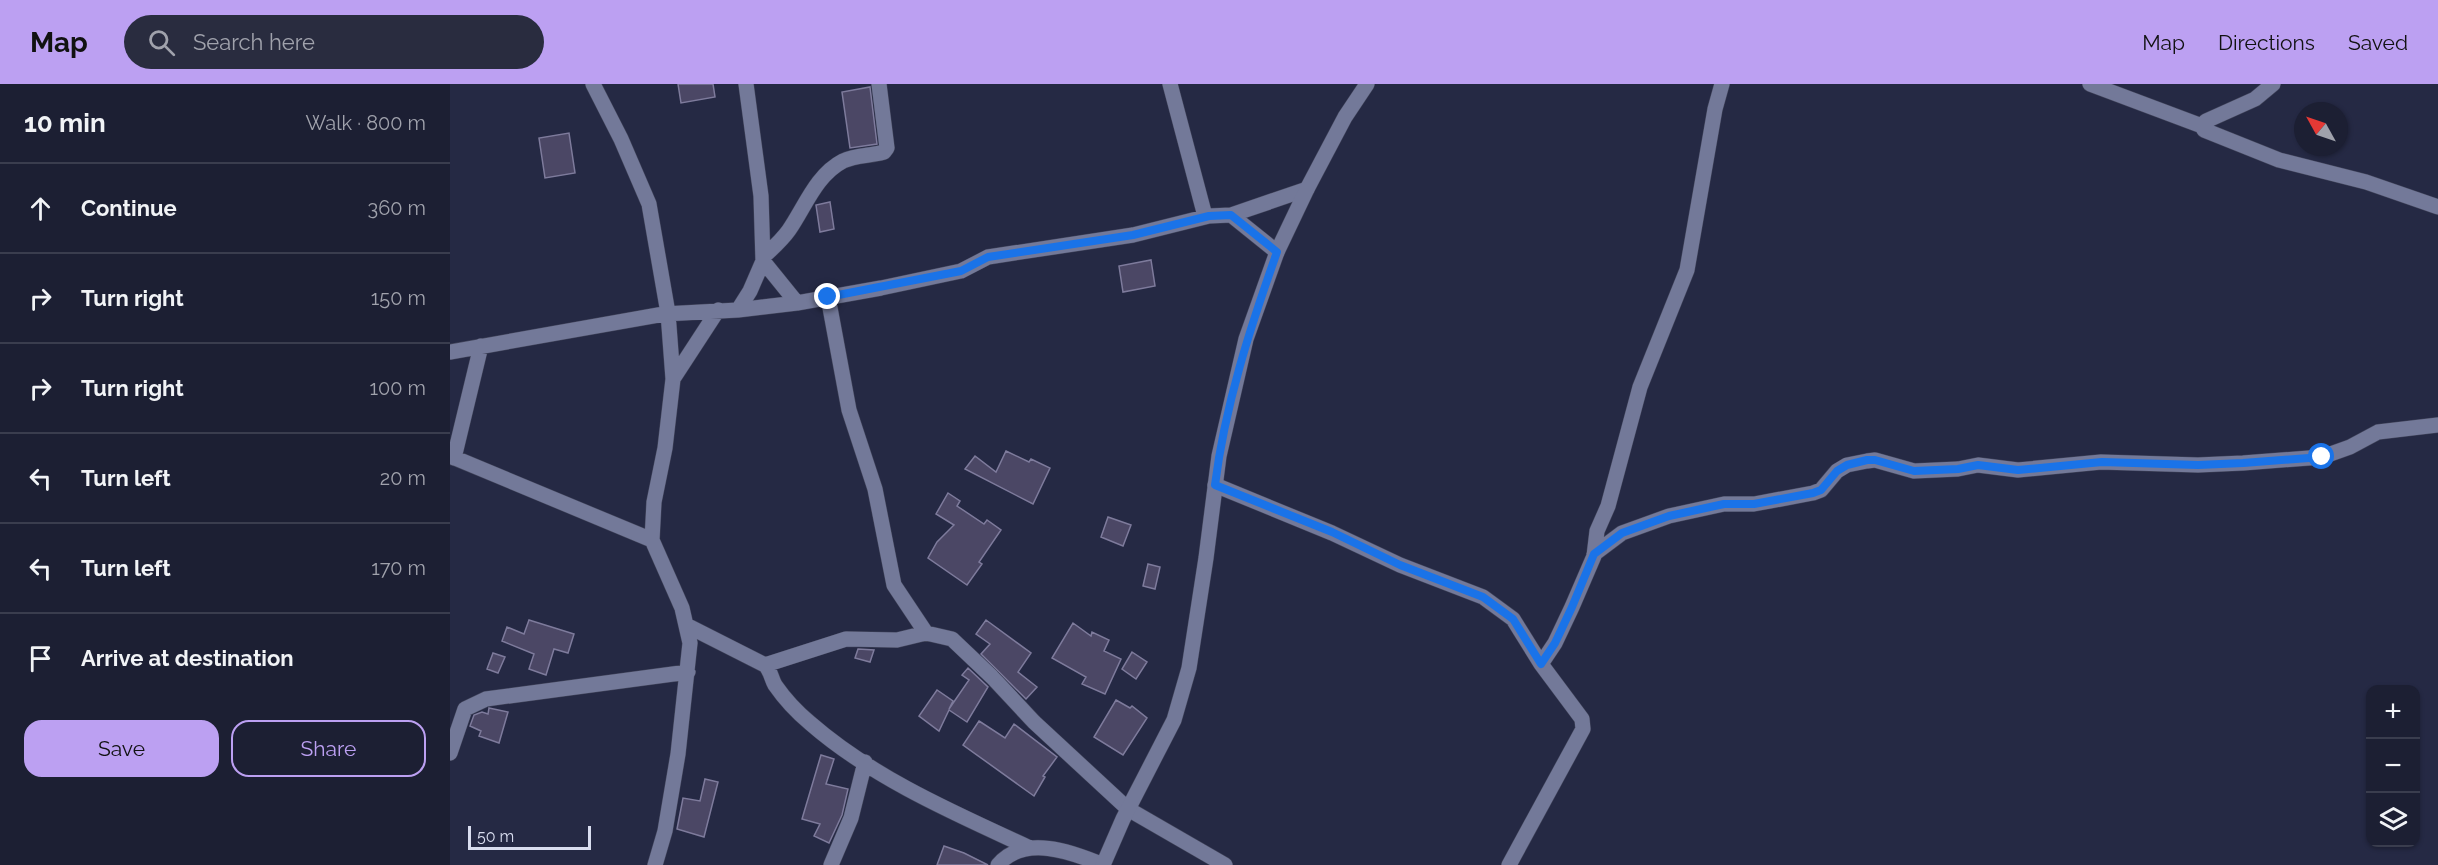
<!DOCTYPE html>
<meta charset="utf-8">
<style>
:root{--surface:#1c1f33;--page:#292c3f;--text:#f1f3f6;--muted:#a0a2ac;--line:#3a3d4e;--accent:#bca0f2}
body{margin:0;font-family:Raleway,sans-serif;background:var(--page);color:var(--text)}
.controls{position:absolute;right:18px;bottom:18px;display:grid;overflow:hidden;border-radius:12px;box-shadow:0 2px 4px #0004}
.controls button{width:54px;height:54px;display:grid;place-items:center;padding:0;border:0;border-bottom:2px solid var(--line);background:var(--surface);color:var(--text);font:30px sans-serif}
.compass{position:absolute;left:1844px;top:18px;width:54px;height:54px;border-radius:50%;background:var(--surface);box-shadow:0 2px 4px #0004;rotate:310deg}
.scale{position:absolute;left:18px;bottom:15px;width:123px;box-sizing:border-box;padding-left:6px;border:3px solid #d9ddef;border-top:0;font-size:16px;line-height:21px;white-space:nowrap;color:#d9ddef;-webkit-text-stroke:4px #252944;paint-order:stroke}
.stop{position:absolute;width:18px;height:18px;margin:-14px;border:4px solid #1a73e8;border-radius:50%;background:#fff}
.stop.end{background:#1a73e8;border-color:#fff;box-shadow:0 2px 6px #0008}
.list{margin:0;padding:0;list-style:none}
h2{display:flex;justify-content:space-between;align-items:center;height:78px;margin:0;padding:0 24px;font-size:26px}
h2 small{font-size:20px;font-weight:400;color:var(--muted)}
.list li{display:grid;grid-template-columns:39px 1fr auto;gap:18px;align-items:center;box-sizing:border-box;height:90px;padding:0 24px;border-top:2px solid var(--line)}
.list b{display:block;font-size:22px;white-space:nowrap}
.list em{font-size:20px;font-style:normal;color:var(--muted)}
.actions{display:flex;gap:12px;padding:18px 24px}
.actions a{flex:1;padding:14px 0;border:2px solid var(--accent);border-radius:18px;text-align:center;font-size:21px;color:var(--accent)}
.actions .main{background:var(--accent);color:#111}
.icon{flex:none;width:33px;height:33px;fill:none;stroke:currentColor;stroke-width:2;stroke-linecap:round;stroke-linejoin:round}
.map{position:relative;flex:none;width:1988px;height:781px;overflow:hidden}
header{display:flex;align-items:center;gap:36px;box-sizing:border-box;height:84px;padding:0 30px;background:var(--accent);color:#111}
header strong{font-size:28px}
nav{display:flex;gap:33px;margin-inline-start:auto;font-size:21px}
.search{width:420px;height:54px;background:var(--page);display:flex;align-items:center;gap:15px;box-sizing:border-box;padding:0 21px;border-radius:33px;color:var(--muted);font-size:22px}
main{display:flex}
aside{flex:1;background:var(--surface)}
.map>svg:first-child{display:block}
</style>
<header>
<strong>Map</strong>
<div class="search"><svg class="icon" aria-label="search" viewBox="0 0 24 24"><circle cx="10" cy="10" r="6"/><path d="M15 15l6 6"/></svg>Search here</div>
<nav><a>Map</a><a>Directions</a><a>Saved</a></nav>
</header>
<main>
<aside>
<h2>10 min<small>Walk · 800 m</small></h2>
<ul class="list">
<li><svg class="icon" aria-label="ahead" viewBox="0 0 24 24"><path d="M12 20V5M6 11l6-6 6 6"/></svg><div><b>Continue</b></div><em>360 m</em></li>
<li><svg class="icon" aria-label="right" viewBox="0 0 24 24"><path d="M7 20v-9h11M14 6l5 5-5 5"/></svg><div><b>Turn right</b></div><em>150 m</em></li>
<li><svg class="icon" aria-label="right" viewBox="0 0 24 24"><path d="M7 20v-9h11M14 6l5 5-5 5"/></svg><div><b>Turn right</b></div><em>100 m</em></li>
<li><svg class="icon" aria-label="left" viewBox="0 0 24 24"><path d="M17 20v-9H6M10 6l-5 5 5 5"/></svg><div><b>Turn left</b></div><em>20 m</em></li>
<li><svg class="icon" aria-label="left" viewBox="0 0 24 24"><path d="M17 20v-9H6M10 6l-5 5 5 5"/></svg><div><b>Turn left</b></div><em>170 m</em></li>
<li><svg class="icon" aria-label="arrive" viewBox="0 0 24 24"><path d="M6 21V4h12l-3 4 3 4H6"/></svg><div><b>Arrive at destination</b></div></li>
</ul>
<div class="actions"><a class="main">Save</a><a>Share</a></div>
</aside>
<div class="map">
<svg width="1988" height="781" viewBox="0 0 1988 781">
<rect width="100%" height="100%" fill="#252944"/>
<path fill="#4b4765" stroke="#7e7b9c" stroke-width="1.5" d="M228,0H263L265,13L231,19Z
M420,3L427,60L400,64L392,8Z
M119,49L125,89L95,94L89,54Z
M380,118L384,145L370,148L366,121Z
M701,176L705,202L673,208L669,182Z
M556,367L579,378L581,375L600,384L583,420L515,385L525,372L546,388Z
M498,409L510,417L507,422L534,440L537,436L551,446L529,478L532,480L517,501L478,474L487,458L504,441L486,430Z
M658,433L681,441L673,462L651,453Z
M698,480L710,483L705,505L693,502Z
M79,536L124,550L118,569L104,565L96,591L79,585L84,570L52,557L57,543L74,550Z
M536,536L581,569L568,588L587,603L576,615L531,570L540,560L526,550Z
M623,539L641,552L642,548L659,556L654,567L671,575L655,610L632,600L636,593L602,574Z
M408,565L424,566L420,578L405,574Z
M682,568L697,578L686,595L672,585Z
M43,569L55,573L48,589L37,585Z
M518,584L538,603L517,638L499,626L489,647L469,632L487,606L503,617L499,625L519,596L512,591Z
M666,616L680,624L682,622L697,634L673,671L644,653Z
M39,624L58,628L49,659L29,652L31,647L20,642L24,631L32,628L38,630Z
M529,637L555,654L564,640L607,673L593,692L595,693L584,712L513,661Z
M371,671L384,675L376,700L398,705L392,731L379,759L364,752L370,740L352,735Z
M255,695L268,698L254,753L227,745L233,714L250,717Z
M494,762L514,769L538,781H487Z"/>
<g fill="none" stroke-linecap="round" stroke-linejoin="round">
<defs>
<path id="minor" d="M143,0L171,55L199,120L218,229L223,295L215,364L204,418L202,456L232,524L240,559L228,670L215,747L205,781
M720,0L755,132
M1640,0L1752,42L1754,46L1829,76L1916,98L1988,123
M1752,42L1756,37L1805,15L1823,0
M781,131L827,168
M313,173C322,165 332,156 339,146C355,123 366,91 393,77C406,71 420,72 434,68L437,64L429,0
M313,177L347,219
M378,213L399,326L425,405L444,501L476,549
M288,226L300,207L313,177L311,112L296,0
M0,268L214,230L288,226L347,219L431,204L511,187L538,173L683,151L759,132L781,131L857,105
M223,295L268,226
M0,372L202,456
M4,374L31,262
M765,401L882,449L950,481L1033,513L1063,535L1091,580L1132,635L1133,645L1059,781
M1144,470L1172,449L1219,432L1274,420H1304L1363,409L1371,406L1387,387L1397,381L1417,377L1425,376L1464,387L1508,385L1528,381L1568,386L1651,378L1748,381L1793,379L1872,373L1900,363L1928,348L1988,341
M236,541L315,581C321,587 321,594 325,601C334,614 348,629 360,639C423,694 504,729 580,764
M1091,580L1105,559L1122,523L1144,472L1147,447L1158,422L1190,303L1237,186L1265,25L1272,0
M315,581L396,555L447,556L476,549L502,555L542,593L584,638L678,725L775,781
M0,669L15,625L36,615L238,588
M381,781L401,734L415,678
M548,781C574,750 622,768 653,781"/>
<path id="tertiary" d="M653,781L673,735L724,636L739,584L756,474L769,372L796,255L827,168L857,105L895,33L917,0"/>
</defs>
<use href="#minor" stroke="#43465c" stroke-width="16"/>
<use href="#tertiary" stroke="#43465c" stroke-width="16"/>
<use href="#minor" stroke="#737999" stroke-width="15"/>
<use href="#tertiary" stroke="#737999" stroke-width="15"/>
</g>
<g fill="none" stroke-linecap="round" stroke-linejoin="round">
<path stroke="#1a73e8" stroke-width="8" d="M378,213L511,187L538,173L683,151L759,132L781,131L827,168C800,244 775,321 765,401L882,448L950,481L1033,513L1063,535L1091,580L1105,559L1122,523L1144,470L1172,449L1219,432L1274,420H1304L1363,409L1371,406L1387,387L1397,381L1417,376H1425L1464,387L1508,385L1528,381L1568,386L1652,378L1748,381L1793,379L1872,373"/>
</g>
</svg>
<div class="controls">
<button>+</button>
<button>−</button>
<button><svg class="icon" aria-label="layers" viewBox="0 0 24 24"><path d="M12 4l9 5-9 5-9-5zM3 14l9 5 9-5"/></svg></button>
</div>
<svg class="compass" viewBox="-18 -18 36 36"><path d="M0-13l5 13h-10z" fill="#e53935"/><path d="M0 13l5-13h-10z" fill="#a0a2ac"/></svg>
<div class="scale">50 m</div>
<div class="stop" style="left:1872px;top:373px"></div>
<div class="stop end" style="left:378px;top:213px"></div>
</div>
</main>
